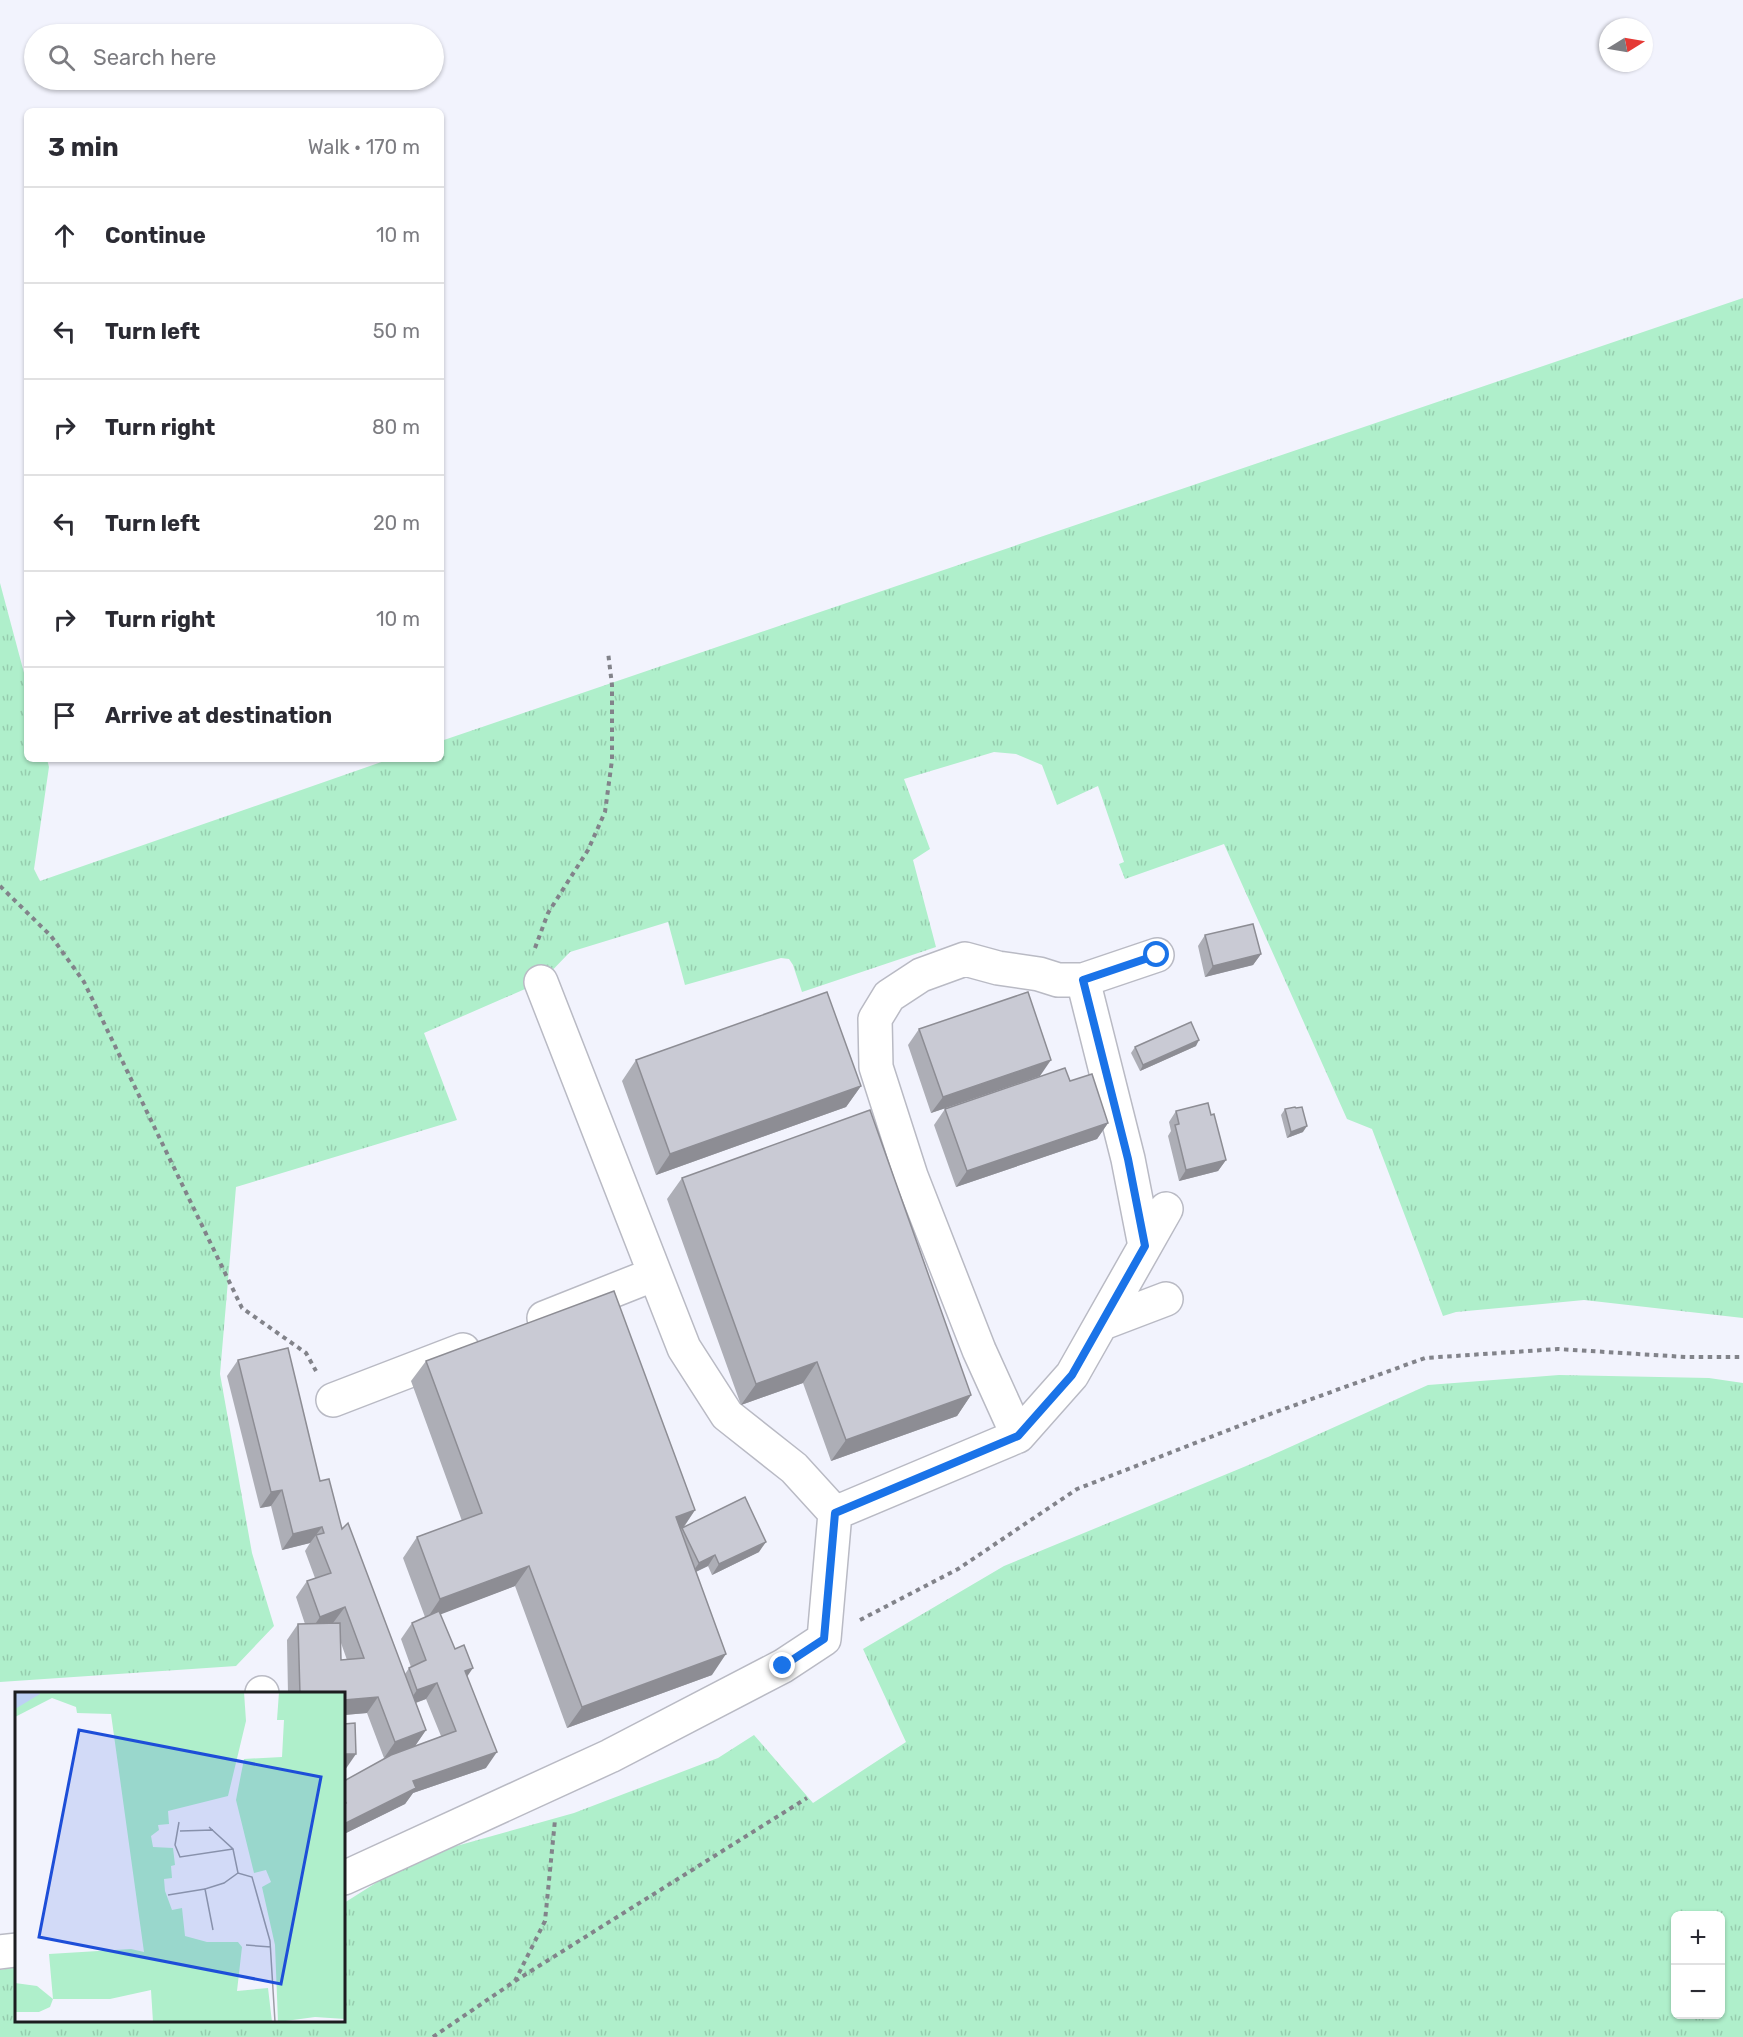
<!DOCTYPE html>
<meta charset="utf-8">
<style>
:root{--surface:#fff;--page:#f2f2f3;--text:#2b2b33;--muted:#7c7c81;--line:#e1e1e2}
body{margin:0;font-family:Rubik,sans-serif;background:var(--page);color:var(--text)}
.controls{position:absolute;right:18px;bottom:18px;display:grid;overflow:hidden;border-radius:9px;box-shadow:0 2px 4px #0004}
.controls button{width:54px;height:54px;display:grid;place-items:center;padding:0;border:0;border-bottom:2px solid var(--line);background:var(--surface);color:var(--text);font:30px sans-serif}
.compass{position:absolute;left:1599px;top:18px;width:54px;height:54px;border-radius:50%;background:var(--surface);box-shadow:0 2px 4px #0004;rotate:79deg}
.stop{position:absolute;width:18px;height:18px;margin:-14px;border:4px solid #1a73e8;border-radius:50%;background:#fff}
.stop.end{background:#1a73e8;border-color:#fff;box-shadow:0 2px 6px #0008}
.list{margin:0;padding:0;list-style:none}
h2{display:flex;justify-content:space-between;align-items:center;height:78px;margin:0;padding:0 24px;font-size:26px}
h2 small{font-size:20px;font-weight:400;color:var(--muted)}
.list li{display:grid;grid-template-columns:39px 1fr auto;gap:18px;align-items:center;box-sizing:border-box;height:96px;padding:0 24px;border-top:2px solid var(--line)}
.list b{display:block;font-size:22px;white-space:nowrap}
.list em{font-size:20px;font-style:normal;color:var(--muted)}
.icon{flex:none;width:33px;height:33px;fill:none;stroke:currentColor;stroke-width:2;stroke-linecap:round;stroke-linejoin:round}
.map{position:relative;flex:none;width:1743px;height:2037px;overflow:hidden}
.search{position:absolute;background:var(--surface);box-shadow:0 2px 4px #0004;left:24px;top:24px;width:420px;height:66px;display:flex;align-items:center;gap:15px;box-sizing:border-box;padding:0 21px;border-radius:33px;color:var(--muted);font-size:22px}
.panel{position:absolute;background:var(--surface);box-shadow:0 2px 4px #0004;left:24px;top:108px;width:420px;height:654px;border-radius:9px}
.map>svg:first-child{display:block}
</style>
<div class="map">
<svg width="1743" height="2037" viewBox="0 0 1743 2037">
<defs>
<pattern id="grass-tufts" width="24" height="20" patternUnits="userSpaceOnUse" patternTransform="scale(1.5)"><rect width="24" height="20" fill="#afefcb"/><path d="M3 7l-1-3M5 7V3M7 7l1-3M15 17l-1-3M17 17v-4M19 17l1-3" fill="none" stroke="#96ccae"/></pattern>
</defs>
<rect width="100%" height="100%" fill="#f2f3fd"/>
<path fill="url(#grass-tufts)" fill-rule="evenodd" d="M1743,298V1318L1584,1300L1456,1312L1443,1316L1372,1129L1347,1119L1224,844L1125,879L1119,864L1124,862L1098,786L1057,805L1042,765L1016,754L994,752L904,779L930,849L913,860L936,947L802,992L793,965L789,959L781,958L685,985L668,922L570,952L541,982L424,1033L457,1120L236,1187L220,1374L252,1553L274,1626L236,1666L0,1682V583L27,684V759H47L49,767L34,869L40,881L390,759H441V741Z
M1559,1375L1709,1378L1743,1383V2037H0V1970L16,1967V2020H344V1903L417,1857L574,1813L718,1758L754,1735L813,1803L906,1742L863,1649L1004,1566L1268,1457L1428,1385ZM1676,1916H1720V2014H1676Z"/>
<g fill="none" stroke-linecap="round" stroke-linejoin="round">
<defs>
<path id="minor" d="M1083,980L1128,1159L1145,1246
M541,982L655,1274
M1103,1323L1166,1299
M333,1400L463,1350
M1018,1436L979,1350L911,1176L876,1067L875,1019L889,996L921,975L965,959L998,968L1039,974L1058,980H1083L1157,955
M835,1513L1018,1436L1072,1375L1166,1209
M262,1693V1694
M344,1878L610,1756L783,1666L824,1639L835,1513L794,1468L727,1415L684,1348L655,1274L544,1318
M0,1952L16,1950"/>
</defs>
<use href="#minor" stroke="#b9bac4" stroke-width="36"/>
<path stroke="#82838a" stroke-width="4" stroke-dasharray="4.5 4.5" stroke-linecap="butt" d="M0,886L51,936L84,982L242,1308L306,1353L316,1371
M535,948L548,913L588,850L605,812L612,760V685L608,652
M860,1620L958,1569L1077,1489L1262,1417L1425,1358L1558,1349L1686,1357H1743
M515,1981L807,1798
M433,2037L515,1981L545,1921L555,1820"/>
<use href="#minor" stroke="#fff" stroke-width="33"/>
</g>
<path fill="#adaeb6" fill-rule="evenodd" d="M1205,935L1261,954L1253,965L1205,977L1198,946Z
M919,1029L1040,1076L931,1113L908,1045Z
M1196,1046L1140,1071L1131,1053L1135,1047Z
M636,1060L861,1086L846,1107L656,1175L622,1081Z
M1070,1081L1108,1123L1097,1139L956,1187L934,1125L945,1109Z
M1285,1109L1303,1132L1287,1138L1281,1115Z
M1176,1111L1211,1115L1226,1160L1218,1171L1179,1181L1168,1136L1171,1131L1169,1122Z
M682,1178L971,1395L957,1416L831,1461L803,1383L741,1405L667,1199Z
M238,1360L320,1481L405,1674L409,1668L411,1667L401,1639L412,1623L425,1617L403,1558L417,1537L462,1521L411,1381L426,1361L695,1510L684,1527L759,1552L712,1575L708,1566L696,1572L712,1675L567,1728L515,1586L440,1614L467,1677L486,1768L413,1793L405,1804L344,1834V1781L441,1736L426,1699L416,1703L426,1730L415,1746L384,1758L367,1713L344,1715V1694H288L287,1640L298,1624H305L296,1597L307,1581L315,1578L305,1551L310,1543L282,1550L271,1506L260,1508L227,1376ZM341,1643L347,1660H341Z"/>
<path fill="#8d8d94" d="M1261,954L1253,965L1205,977L1213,966Z
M1199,1040L1196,1046L1140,1071L1143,1065Z
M1051,1060L1040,1076L931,1113L943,1097Z
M861,1086L846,1107L656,1175L670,1154Z
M1108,1123L1097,1139L956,1187L967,1171Z
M1307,1126L1303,1132L1287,1138L1291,1132Z
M1226,1160L1218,1171L1179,1181L1186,1170Z
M817,1362L803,1383L741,1405L756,1384Z
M971,1395L957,1416L831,1461L846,1440Z
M282,1490L271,1506L260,1508L271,1492Z
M695,1510L682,1529V1528L679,1532L676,1517Z
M322,1527L310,1543L282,1550L293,1534Z
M766,1542L759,1552L712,1575L719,1564Z
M715,1555L708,1566L691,1574L699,1563Z
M529,1566L515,1586L426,1620L440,1599Z
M345,1607L333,1623L309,1633L320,1617Z
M726,1654L712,1675L567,1728L582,1707Z
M473,1668L462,1684L465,1671Z
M437,1683L426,1699L406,1706L417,1690Z
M378,1697L367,1713L344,1715V1700Z
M426,1730L415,1746L384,1758L395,1742Z
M497,1752L486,1768L413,1793L405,1804L344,1834V1824L413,1781Z
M344,1754H356L345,1770H344Z"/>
<path fill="#c9cad4" stroke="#8d8d94" stroke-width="1.5" d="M1253,924L1261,954L1213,966L1205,935Z
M827,992L861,1086L670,1154L636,1060Z
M1028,992L1051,1060L943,1097L919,1029Z
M1191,1022L1199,1040L1143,1065L1135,1047Z
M1065,1068L1070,1081L1092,1074L1108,1123L967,1171L945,1109Z
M1208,1103L1211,1115L1214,1114L1226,1160L1186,1170L1175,1125L1179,1124L1176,1111Z
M1295,1107L1296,1108L1302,1107L1307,1126L1291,1132L1285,1109Z
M870,1110L971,1395L846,1440L817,1362L756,1384L682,1178Z
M614,1291L695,1510L676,1517L726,1654L582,1707L529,1566L440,1599L417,1537L482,1513L426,1361Z
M288,1348L320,1481L329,1479L342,1529L348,1523L426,1730L395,1742L378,1697L344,1700V1694H300L298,1624L340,1623L341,1660L364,1658L345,1607L320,1617L307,1581L331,1573L316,1535L324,1533L322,1527L293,1534L282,1490L271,1492L238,1360Z
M745,1497L766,1542L719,1564L715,1555L699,1563L682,1528Z
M439,1611L455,1649L464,1645L473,1668L465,1671L497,1752L413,1781L416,1788L344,1824V1804L346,1803L344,1799V1781L391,1755L456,1731L437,1683L417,1690L409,1668L426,1660L412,1623Z
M355,1723L356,1754H344V1724Z"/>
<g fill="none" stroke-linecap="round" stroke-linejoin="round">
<path stroke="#1a73e8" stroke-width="8" d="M783,1666L824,1639L835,1513L1018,1436L1072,1375L1145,1246L1128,1159L1083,980L1157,955"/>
</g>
<g transform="translate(15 1692)">
<rect width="330" height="330" fill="#f2f3fd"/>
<path d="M0,0H229L231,29L213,104L153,119L154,132L143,133L144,138L136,144L138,155L158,156L160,173L156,174L157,186L149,187L150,199L157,218L167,216L170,244L192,250H223L227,255L222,299L253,296L257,330H138L136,298L95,307H38L34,262L116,257L129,260L96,22L62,21L61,15L37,6L0,25ZM264,0H330V327L300,325L263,330L260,253L247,195L256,190L251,178L239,181L221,108L229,67L267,65L269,28H262Z" fill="#afefcb"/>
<path d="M0,291L22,294L38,307L35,315L24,320H0Z" fill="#afefcb"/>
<path d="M0,0H25V2L0,17Z" fill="#bdd0f4"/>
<path fill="none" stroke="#9c9da5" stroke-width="1.5" d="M164,130L160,153L165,165L218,157M194,135L218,157L223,181M165,139L198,138M153,203L190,197M198,238L190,197L209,191L223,181L237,185L255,249L260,330M231,253L256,255"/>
<path fill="#1d4ed8" fill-opacity="0.15" stroke="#1d4ed8" stroke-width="3" d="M64,38L306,85L266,292L24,245Z"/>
<rect width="330" height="330" fill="none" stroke="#1c1d20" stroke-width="3"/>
</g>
</svg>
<div class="controls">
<button>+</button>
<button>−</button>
</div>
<svg class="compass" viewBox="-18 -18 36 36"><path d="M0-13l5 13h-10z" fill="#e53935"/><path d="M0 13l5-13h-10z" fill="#7c7c81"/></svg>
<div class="stop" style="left:1157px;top:955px"></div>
<div class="stop end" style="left:783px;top:1666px"></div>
<div class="search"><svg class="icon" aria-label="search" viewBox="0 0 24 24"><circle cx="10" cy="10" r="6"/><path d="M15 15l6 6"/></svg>Search here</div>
<section class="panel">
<h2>3 min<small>Walk · 170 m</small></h2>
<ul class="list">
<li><svg class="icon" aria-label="ahead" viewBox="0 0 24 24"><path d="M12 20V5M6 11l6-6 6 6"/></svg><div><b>Continue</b></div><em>10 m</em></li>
<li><svg class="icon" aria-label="left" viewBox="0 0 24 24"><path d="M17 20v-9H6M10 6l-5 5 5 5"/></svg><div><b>Turn left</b></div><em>50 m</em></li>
<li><svg class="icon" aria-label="right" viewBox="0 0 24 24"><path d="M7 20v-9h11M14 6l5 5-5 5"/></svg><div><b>Turn right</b></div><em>80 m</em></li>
<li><svg class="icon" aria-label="left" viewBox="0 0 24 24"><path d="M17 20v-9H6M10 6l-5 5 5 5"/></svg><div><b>Turn left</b></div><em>20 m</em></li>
<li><svg class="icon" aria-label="right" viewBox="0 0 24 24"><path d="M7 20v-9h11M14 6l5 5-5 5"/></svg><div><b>Turn right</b></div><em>10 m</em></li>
<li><svg class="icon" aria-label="arrive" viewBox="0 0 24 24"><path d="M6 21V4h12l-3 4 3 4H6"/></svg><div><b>Arrive at destination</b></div></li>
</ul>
</section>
</div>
